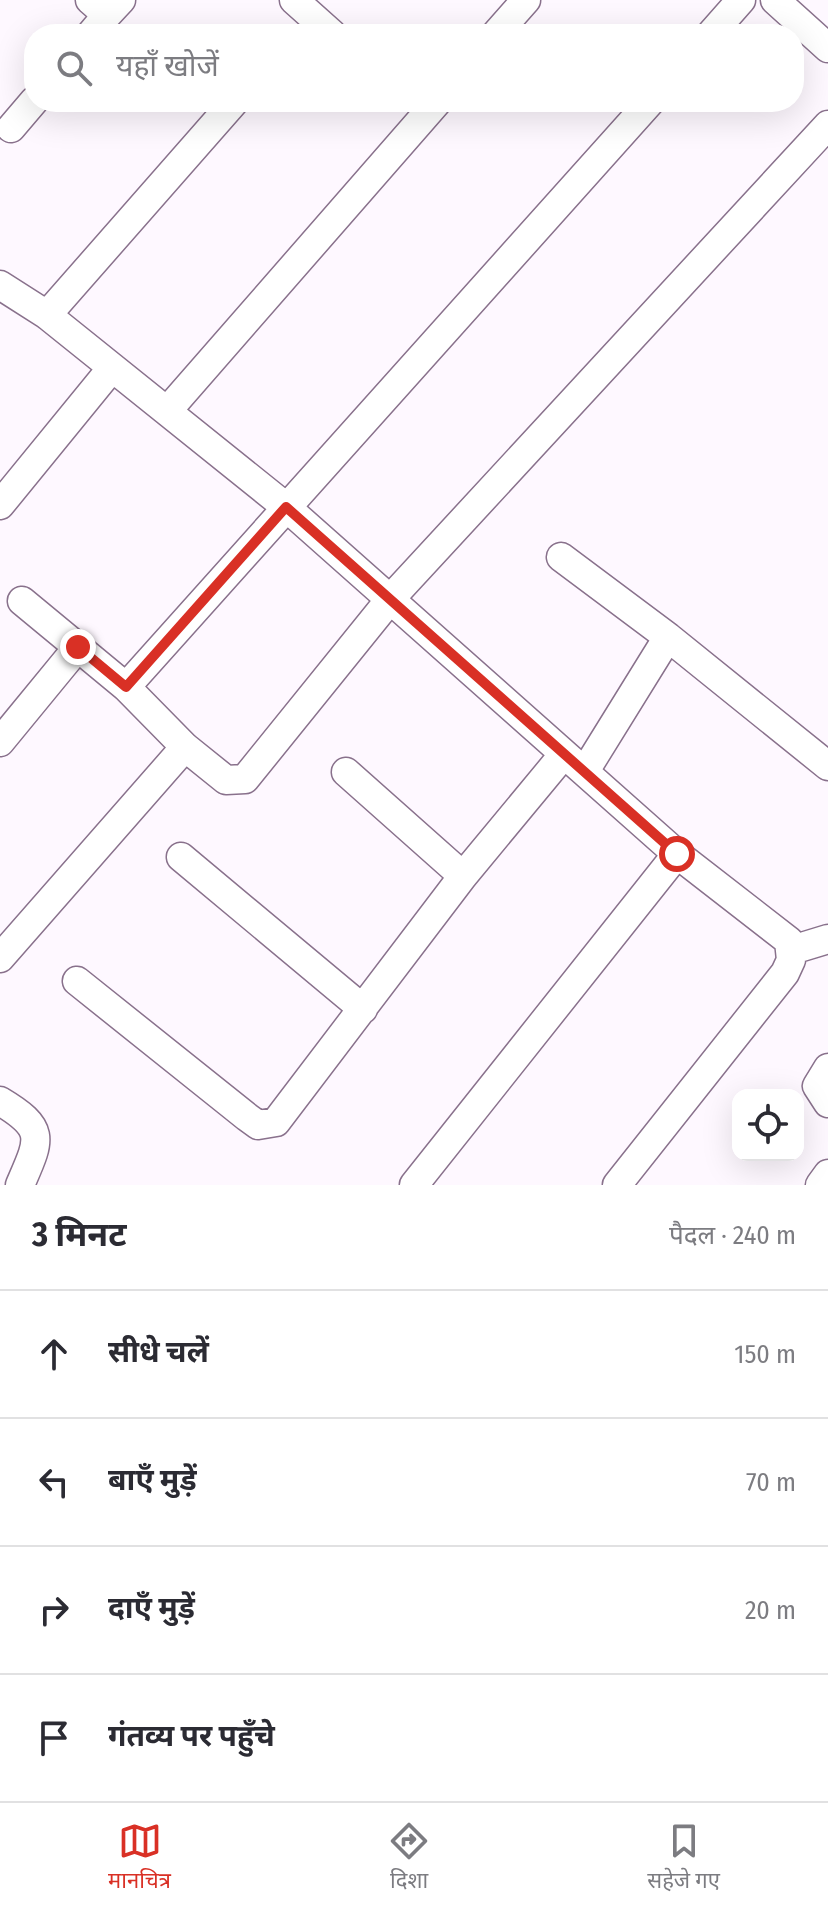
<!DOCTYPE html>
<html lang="hi">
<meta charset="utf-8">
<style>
:root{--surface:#fff;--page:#f2f2f3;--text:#2b2b33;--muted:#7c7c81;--line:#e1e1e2;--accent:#d93025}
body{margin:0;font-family:"Fira Sans Condensed","Noto Sans Devanagari",sans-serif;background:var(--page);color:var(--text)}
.controls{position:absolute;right:24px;bottom:24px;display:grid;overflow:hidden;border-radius:16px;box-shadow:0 8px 32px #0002}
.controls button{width:72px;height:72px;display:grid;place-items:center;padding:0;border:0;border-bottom:2px solid var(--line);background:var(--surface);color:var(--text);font:40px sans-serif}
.stop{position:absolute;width:24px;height:24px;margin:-18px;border:6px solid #d93025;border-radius:50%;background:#fff}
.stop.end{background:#d93025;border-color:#fff;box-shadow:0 2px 8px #0008}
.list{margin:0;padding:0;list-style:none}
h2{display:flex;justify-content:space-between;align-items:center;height:104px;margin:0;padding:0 32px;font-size:34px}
h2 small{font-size:26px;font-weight:400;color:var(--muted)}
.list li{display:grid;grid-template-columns:52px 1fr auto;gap:24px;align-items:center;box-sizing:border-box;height:128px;padding:0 32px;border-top:2px solid var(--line)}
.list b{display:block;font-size:30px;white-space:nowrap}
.list em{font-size:26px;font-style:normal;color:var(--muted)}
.icon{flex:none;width:44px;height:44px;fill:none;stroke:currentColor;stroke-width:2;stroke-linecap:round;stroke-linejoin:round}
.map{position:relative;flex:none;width:828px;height:1185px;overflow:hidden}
.search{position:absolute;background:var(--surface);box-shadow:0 8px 32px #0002;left:24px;right:24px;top:24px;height:88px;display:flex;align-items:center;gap:20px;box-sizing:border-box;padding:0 28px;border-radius:32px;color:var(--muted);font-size:30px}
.sheet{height:616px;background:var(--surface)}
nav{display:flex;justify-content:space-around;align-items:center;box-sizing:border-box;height:112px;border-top:2px solid var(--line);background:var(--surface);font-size:22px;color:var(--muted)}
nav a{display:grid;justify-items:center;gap:4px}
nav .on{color:var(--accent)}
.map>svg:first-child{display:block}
</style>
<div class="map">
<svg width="828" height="1185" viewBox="0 0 828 1185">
<rect width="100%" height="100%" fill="#fef8ff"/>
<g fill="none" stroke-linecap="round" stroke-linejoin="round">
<defs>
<path id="minor" d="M90,0L107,15L121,0
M294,0L332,34
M775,0L828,48
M91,34L107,15
M496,34L526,0
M711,34L741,0
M11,128L34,101
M0,285L47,315L286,507L677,854L789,941L791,960L785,973L617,1185
M47,315L234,102
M168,410L437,102
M0,505L111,369
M561,557L668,637L585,771
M22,601L126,687L185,747L226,780L245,779L392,597L828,125
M668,637L828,766
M126,687L650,102
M0,742L78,647
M346,772L463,876
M181,857L363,1009
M792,950L828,939
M0,958L185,747
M77,981L247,1117L258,1125L276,1122L463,876L564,754
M828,1068L817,1086L828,1103
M0,1101C47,1129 40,1139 20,1185
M414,1185L677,854
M820,1185L828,1174"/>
</defs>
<use href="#minor" stroke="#89718c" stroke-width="31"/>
<use href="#minor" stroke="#fff" stroke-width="28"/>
</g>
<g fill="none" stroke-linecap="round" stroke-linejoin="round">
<path stroke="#d93025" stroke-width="10" d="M78,647L126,687L286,507L677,854"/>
</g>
</svg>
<div class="controls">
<button><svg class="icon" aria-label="locate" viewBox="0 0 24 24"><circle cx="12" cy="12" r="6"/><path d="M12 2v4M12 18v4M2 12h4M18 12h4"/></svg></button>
</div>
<div class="stop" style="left:677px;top:854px"></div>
<div class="stop end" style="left:78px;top:647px"></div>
<div class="search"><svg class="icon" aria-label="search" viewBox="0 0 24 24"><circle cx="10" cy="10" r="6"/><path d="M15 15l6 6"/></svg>यहाँ खोजें</div>
</div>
<section class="sheet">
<h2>3 मिनट<small>पैदल · 240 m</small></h2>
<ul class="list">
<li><svg class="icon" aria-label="ahead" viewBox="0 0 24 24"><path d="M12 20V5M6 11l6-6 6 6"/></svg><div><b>सीधे चलें</b></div><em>150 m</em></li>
<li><svg class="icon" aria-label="left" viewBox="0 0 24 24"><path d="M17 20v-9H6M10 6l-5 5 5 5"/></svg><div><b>बाएँ मुड़ें</b></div><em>70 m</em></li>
<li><svg class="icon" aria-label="right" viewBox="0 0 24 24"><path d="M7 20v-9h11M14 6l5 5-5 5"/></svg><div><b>दाएँ मुड़ें</b></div><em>20 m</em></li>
<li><svg class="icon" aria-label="arrive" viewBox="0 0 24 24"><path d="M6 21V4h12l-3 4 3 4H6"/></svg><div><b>गंतव्य पर पहुँचे</b></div></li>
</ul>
</section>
<nav>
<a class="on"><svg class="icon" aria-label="map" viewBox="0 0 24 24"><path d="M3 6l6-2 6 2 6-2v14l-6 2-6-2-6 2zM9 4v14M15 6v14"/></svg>मानचित्र</a>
<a><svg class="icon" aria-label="directions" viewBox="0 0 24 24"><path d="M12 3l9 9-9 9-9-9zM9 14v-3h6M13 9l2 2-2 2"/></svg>दिशा</a>
<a><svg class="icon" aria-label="saved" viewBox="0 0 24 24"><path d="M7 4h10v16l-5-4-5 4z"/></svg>सहेजे गए</a>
</nav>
